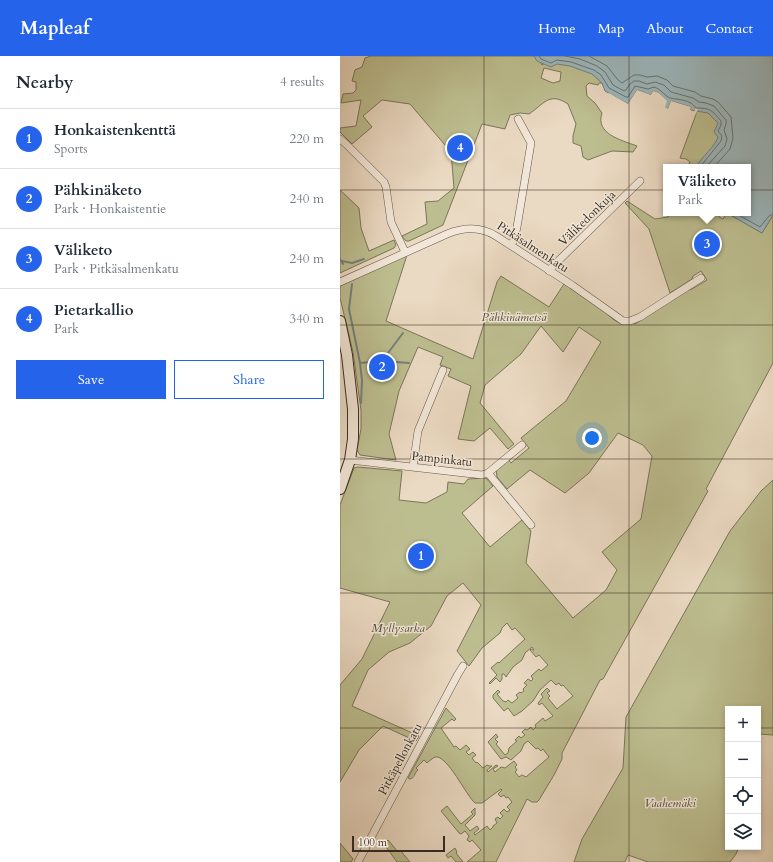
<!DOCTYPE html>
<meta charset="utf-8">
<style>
:root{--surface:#fff;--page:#f6f6f7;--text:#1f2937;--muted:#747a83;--line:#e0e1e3;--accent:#2563eb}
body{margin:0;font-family:Cardo,serif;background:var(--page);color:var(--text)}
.controls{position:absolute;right:12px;bottom:12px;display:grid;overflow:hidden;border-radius:0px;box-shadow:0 2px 6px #0003}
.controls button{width:36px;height:36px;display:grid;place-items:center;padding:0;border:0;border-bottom:1px solid var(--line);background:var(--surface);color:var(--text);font:20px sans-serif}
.scale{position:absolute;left:12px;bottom:10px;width:93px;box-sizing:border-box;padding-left:4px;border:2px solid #382d23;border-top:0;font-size:11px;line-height:14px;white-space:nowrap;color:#382d23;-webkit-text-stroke:3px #f2e7d8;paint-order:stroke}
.you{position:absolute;left:252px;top:382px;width:14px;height:14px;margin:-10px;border:3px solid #fff;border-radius:50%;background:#1a73e8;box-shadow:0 0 0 6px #1a73e833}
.badge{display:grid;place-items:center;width:26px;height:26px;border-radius:50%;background:var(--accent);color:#fff;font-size:13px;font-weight:700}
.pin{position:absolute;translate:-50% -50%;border:2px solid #fff;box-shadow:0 1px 4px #0006}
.popup{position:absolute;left:323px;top:108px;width:88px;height:52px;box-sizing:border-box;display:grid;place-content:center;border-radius:0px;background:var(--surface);filter:drop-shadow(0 1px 3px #0005);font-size:13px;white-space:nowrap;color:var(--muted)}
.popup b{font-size:15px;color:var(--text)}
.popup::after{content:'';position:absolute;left:50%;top:100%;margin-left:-8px;border:8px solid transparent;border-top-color:var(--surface)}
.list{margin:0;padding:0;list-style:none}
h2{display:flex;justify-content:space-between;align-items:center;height:52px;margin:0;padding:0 16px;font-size:17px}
h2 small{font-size:13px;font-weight:400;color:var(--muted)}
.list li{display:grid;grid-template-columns:26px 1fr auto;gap:12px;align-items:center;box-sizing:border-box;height:60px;padding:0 16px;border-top:1px solid var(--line)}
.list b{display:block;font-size:15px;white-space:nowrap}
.list p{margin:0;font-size:13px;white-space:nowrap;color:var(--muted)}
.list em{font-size:13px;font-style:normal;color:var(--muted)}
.actions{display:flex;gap:8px;padding:12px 16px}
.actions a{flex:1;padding:9px 0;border:1px solid var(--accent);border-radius:0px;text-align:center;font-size:14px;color:var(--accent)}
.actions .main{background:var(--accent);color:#fff}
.icon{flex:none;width:22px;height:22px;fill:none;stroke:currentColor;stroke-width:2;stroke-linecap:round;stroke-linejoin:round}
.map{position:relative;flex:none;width:433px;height:806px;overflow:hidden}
header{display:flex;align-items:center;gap:24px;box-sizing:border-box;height:56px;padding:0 20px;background:var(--accent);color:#fff}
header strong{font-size:19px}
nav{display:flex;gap:22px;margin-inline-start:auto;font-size:14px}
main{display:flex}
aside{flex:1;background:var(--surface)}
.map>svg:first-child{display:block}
</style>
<header>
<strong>Mapleaf</strong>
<nav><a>Home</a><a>Map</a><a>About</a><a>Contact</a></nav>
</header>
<main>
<aside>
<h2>Nearby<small>4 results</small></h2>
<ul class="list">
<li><span class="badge">1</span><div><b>Honkaistenkenttä</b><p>Sports</p></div><em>220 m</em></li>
<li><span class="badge">2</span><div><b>Pähkinäketo</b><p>Park · Honkaistentie</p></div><em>240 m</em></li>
<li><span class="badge">3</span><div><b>Väliketo</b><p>Park · Pitkäsalmenkatu</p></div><em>240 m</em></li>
<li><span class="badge">4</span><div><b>Pietarkallio</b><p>Park</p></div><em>340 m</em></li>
</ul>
<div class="actions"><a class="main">Save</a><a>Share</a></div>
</aside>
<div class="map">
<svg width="433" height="806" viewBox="0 0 433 806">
<rect width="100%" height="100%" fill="#ebdac3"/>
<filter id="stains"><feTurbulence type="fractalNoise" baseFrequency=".005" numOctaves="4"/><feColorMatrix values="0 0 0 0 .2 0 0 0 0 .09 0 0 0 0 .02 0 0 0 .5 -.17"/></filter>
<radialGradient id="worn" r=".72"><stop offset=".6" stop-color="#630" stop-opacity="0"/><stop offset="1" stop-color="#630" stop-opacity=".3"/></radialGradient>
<path fill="#bdbe90" stroke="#7a765a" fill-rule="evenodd" d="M31,0H202L201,8L203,9L204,0L262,14L265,33L262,27H259L258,29L249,27L246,30L247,40L255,47L262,57C255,78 281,84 297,90L293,96L272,95L248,104L243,101L241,90L233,87V80L236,68L228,48C209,35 203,49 189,58L180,57L170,59L165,73L142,68L103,169L69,185H66L62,180L87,168L85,146L98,145L114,132L111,96L70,48L42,44L23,60L32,71L12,88L0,76V72L16,70L21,44L1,47L3,38L13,37L16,34V26L12,25L15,14L22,11L25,2ZM204,12L221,16L220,25L213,27L201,22Z
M358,53L374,56L383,77L361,111H343L349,108L350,106L346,103L340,102Z
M0,134L19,152L21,172L29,195L54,184L56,189L54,192L0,217Z
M287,145L315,163L328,161L331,157H380L379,161L383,163L387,157L422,177L433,159V307L366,433L368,435L263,623L260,624L222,697V703L214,719L199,744L197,746H192L187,743L156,806H127L141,794L132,784L130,786L127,784L129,780L125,775L121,778L119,777L101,755L107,750L121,768L133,758L131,756L135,752V759L125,769L130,775L137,770L139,773L134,777L135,779L147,770L150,774L153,771V770L157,767L155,763L158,761L160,763L163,760L160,757L164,753L167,756L170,754L167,751L172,746L168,741L166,742L164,739L161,741L158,738L162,734L161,733L142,747H135C127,741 107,698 95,701C93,702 89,705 87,707L84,704L76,712L78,714C74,717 75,722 70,723L68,722L106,652L116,663L114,665L112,663L101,672L114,691L116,690L120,694L126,689L130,693L126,696L129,699L133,696L136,699L132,702L136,707L137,706L143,712L147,709L149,710H152L147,714L148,716L156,709L158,710L153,713L155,716L161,711L165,712L174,705L177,709L175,711L177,714L175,716L179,721L182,719L186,721L209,701L203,693L201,695L198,692L196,693L188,685L184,688L181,695L171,704L166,701L161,703L148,686L156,678L158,681L155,683L158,686L156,688L165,699L168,697L169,692L177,685L175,684L179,680L181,682L185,679L182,676L185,673L187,674L191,671L193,674L196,671L195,669L203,662L205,665L213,660L202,647L199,649L198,647L203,641L201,638L207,632L210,635L207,637L210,640L208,642L217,653L233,640L223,629L221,630L219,627L216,629L211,624L200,634L193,645L182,655L174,660L168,652L164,655L153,642V639L158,634L160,636L157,638L163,645L166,646L168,644L172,647L178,642L176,639L180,636L181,637L184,635L183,633L187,629L184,627L188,623L191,625L193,623L191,620L199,613L201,615L208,609L199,599L196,601L190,594L191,593L193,594H194L192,591L185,597L182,604L173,611L166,621L164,618H162V623L160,626L156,622L150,628L149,627L157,619L151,612L158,606L159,607L185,583L175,572L172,574L167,567L162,572L160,577L142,592L129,610L117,595L141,549L123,527L107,540L91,570L70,587L49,596L28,614L12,650L79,680L76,685L43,670L19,694L0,726V629L22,603L50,546L0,532V449L14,412L18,411L62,415L59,444L86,447L107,436L108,426L124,428L128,423L146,422L153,430L122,457L150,491L182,464L191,475L186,507L233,562L266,534L277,514L262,496L301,463L312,400L303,389L278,377L249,417L225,437L190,414L167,433L157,421L156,413L168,403L171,407L189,392L181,382L226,345L261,286L239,271L223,296L201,270L181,298L145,329L140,347L174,388L168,393L150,372L134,385L118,383L131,330L108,320L111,313L100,309L103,301L78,291L59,335L49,378L56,404L20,399L17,394L21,373V354L13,296L0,242V230L67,199L46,265L133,303L157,226L161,220L209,251L224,228L263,254L274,264L280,267H294L295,268L348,234L352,233L367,224L361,215L353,220L352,223L330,237L309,173L285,147Z
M433,424V679L418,678V653H388V791H399L396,798L390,806H308L288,799L285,806H234L242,783L283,712L286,661L390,475L421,435Z
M48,784L58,796L60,794L70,806H57L44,788Z
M0,787L13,803L11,806H0Z
M115,792L117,796L116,797L123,806H116L111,800L108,802L106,799Z"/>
<path fill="#9cb8be" stroke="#748080" d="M194,0H433V159L422,177L387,157H408V111H356C360,103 377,88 378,81L374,76L378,67L368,57L350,54L351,51L331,45L328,53L324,51L326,45L319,37L313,35L311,39L297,34L288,48L265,35L262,27L252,18L230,10L217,8L211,11L197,5Z"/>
<path fill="#ebdac3" d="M297,34L311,39L313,35L319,37L327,45L325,51L328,53L331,45L351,51L350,54L354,56L356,52L358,53L356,58L349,56V52L332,48L329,55L323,53V52L324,46L317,39L314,37L311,41L298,36L288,50L268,38L269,37L288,48Z"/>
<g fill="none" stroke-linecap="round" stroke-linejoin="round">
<path stroke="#6a7270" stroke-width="1" d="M199,0L201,3L211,7L217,4L231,6L254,14L261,19L269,32L286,41H288L295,30L308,33L314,31C321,33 326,41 330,42C339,44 350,43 356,52C370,52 372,54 381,65V69L378,75L382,80L381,85L360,111
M225,0L240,3L257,10L265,16L273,29L284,35L286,34L290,28L294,25H299L307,28L315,26L324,29L331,36L353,42L359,46L366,47L374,50L386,64V68L384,74L387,83L385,90L366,111
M249,0L267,10L278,24L282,27L294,19H300L307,21L317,20L327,24L333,30L355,36L361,40L373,43L378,46L391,61L393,82L390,93L374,111
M395,157L420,171L429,160L433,158"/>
<path stroke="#748080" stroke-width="2" d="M0,203L3,208
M2,205L12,207L24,203
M12,228L9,253L20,307L22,324L21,347
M42,305L63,277
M20,307L42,305L69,307"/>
<defs>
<path id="street" d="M0,83L6,88L44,126L46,131L51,166L65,196
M171,189L174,184L177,171L191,87L178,63
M209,215L213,210L300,125
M0,226L107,178C124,171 140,170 156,180L232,229L283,265H290L300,261L361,222
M10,404L142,419L148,417L182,389
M73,411L78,375L103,314
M148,417L191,469
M18,806L118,618L123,610"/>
<path id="secondary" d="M0,265L7,299L13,353V383L10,404L0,433"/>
</defs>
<use href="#street" stroke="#65584b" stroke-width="8"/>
<use href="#secondary" stroke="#382d23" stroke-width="12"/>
<use href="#street" stroke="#f2e7d8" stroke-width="7"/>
<use href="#secondary" stroke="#f2e7d8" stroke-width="10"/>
</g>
<path fill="none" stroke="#382d23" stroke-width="1" stroke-opacity="0.55" d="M144,0V806M289,0V806M0,134H433M0,269H433M0,403H433M0,537H433M0,672H388M418,672H433"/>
<g text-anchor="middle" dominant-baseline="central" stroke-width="3" stroke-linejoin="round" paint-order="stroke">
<g font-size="12" fill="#382d23" stroke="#f2e7d8">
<text transform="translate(247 162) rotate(-44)">Välikedonkuja</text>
<text transform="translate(193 191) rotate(33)">Pitkäsalmenkatu</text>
<text transform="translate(102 403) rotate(6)">Pampinkatu</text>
<text transform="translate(60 703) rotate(-62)">Pitkäpellonkatu</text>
</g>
<g font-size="12" font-style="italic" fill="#534a39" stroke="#f2e7d8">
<text x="174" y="261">Pähkinämetsä</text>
<text x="58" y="572">Myllysarka</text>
<text x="330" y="747">Vaahemäki</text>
</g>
</g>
<rect width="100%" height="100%" filter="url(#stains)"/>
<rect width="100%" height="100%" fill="url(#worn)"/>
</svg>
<div class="controls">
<button>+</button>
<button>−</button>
<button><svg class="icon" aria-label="locate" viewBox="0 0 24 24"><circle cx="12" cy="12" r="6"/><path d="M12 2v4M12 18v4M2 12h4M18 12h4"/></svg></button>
<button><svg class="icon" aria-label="layers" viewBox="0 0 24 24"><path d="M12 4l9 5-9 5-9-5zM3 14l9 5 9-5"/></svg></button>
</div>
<div class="scale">100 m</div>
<div class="you"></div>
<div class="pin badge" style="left:81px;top:500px">1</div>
<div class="pin badge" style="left:42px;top:311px">2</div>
<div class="pin badge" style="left:367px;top:188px">3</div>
<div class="popup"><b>Väliketo</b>Park</div>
<div class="pin badge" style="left:120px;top:92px">4</div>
</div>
</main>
